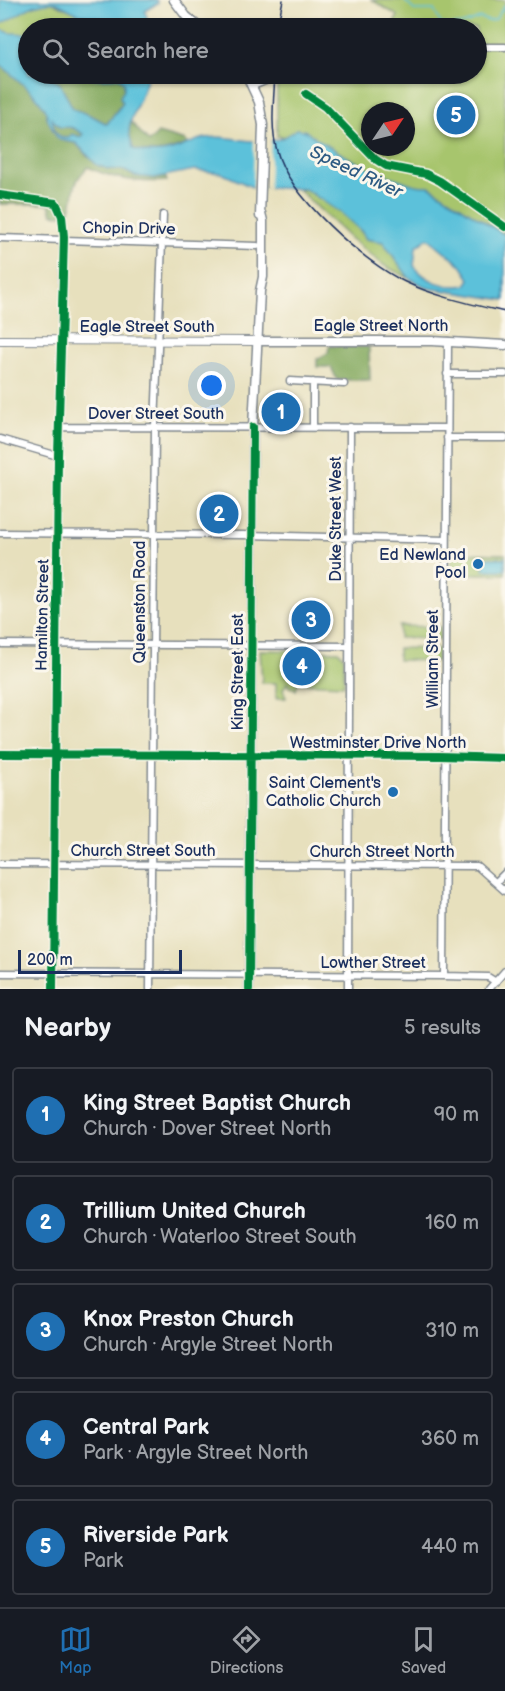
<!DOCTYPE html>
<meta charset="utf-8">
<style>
:root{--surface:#171b24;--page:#20242c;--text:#f1f3f6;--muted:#9ea1a6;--line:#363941;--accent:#1f6fb2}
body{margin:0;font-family:"Balsamiq Sans",sans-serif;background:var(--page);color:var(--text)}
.compass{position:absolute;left:361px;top:102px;width:54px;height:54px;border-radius:50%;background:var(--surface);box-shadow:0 2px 4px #0004;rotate:55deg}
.scale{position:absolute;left:18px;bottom:15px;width:164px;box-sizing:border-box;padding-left:6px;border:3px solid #1b2f5e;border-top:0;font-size:16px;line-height:21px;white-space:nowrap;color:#1b2f5e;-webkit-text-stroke:4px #fbf7ec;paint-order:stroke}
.you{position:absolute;left:212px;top:386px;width:21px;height:21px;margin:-15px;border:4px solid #fff;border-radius:50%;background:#1a73e8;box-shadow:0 0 0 9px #1a73e833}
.badge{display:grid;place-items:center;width:39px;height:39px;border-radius:50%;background:var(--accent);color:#fff;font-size:20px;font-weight:700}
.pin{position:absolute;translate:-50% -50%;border:3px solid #fff;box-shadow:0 2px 6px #0006}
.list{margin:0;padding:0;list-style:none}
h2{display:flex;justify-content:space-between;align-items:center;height:78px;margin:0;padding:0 24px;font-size:26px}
h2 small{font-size:20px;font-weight:400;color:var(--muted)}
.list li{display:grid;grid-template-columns:39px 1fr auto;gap:18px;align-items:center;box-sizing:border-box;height:96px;margin:0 12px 12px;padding:0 12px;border:2px solid var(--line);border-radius:6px}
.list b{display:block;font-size:22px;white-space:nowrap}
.list p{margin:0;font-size:20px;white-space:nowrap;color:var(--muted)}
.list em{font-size:20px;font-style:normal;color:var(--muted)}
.icon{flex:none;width:33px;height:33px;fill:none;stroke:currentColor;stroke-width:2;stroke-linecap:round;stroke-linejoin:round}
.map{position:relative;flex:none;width:505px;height:989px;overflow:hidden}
.search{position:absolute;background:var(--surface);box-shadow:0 2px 4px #0004;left:18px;right:18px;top:18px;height:66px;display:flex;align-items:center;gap:15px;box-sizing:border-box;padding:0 21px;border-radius:33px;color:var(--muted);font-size:22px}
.sheet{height:618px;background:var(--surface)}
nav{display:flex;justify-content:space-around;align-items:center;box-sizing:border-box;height:84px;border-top:2px solid var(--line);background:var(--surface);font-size:16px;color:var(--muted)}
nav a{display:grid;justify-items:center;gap:3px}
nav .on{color:var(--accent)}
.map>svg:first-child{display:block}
</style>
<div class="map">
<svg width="505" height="989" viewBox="0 0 505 989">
<rect width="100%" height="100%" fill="#fbf7ec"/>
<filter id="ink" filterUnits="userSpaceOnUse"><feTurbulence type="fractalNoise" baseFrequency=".0167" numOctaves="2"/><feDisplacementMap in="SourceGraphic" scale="12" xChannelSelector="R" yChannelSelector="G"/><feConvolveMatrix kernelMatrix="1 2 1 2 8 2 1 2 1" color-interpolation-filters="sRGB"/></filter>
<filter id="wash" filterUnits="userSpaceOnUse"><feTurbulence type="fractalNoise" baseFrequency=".008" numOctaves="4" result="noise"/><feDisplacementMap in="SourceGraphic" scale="24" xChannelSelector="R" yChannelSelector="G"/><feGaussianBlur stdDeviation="1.35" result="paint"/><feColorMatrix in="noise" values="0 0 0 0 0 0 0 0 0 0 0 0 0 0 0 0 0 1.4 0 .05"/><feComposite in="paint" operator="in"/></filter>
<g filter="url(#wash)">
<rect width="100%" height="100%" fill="#e7e0bd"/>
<path fill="#a7c56d" stroke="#617a66" stroke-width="1.5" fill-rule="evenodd" d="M372,0H505V235L429,186L419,187L377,173L296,129L288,137L277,136V82L294,74H476V28H383L392,26L398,16ZM370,111H406V147H370Z
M49,2C60,4 69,11 81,14C97,19 102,14 116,28H28V34C18,36 10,34 0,29V24L22,9Z
M305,189C326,202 354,217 366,239L383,242L409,277L428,288L385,266L351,239L299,190Z
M451,553L505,554V574H451Z
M399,626L440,627V639L399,638Z
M398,648L438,649L437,661L398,660Z
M260,650L338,651L344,657V685L298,683L296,690L294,688L289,687L287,683L283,689L286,698H276V683H262Z"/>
<path fill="#85aa60" stroke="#506c5f" stroke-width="1.5" d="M0,64L34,94L45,108L53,131L64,141L76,143L86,155L108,169L123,170L135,176L154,178L165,176L167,181C140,183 112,179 88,167C81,174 75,181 74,192C71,207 73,218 52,214L49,204H0Z
M52,74C61,74 72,72 81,74C96,78 102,80 118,77L124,82L123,102L107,124L92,116L73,109L60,84L51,78Z
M52,119C62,130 70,123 83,134L82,136L62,138L55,132Z
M130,121L149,142L158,133L186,141L188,144C168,151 154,156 133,149L129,133Z
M329,346L369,347L370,380H337L331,367H317V359L328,353Z"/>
<path fill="#5cc1da" stroke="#3c789c" stroke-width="1.5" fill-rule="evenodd" d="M0,0H157L158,3L145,11L150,28H116C105,17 97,18 82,15C73,13 65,6 56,3C33,0 19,16 0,24Z
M0,29L10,33L28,34V74H52L51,78L60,84L73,109L92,116L107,124L123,103L120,97L124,90V82L118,77C105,80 93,80 80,74H148C146,93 130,114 129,130C129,136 132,143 133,149C154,156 169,152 188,144C192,143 196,140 201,139C232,131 269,155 296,129L304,130C333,149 359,167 392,177C405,181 415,187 429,186L505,235V300L428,288L409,278L383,242L366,239L362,232L340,212L305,189L252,187L221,173L194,170L154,178L135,176L123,170L108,169L97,165L76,143L60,140L56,136L48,120L45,108L34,94L0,64ZM52,119L60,127C75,127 72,127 83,134L81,137L72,134L68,138H62L55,132ZM428,238L461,265L470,279L466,285C446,289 426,281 414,266L416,247Z
M484,558H505V570H484Z"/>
<path fill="#e7e0bd" d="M271,138L269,188L253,187L254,139Z"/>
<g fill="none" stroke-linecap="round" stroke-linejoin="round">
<path stroke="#5cc1da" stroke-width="1.5" d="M404,0L414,10H434L441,24C456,27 466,24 480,18L489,21L495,20L505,5"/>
</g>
</g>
<g filter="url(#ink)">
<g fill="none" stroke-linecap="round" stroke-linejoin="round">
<defs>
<path id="minor" d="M373,28L384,26L401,28
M476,47H505
M253,86L282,74
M306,94L325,107L375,159L386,166L426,174L440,181L505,227
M0,238L257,246
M447,374H505
M290,381L344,384
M59,427L447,428
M313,427V382
M447,438H505
M0,439L58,456
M0,533L242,535L446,540
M0,644L349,646
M0,754L440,756L505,758
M0,864L477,866L505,891
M496,882L505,873
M0,973L444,976L488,977L496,982
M444,976L448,341
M53,989L58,456L63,241
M150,989L155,427L163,215
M348,989L350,427
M489,989L505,971"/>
<path id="tertiary" d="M0,340L257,341"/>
<path id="secondary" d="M174,0L186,16L200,28
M246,74L259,102L263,125L260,216
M257,341H432L505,345
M249,989L253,427L260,291L263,277V221L261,213"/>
</defs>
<use href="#minor" stroke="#81888e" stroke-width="9"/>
<use href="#tertiary" stroke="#81888e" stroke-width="10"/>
<use href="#secondary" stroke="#81888e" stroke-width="11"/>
<use href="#minor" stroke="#fff" stroke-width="6"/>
<use href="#tertiary" stroke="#fff" stroke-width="8"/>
<use href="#secondary" stroke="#fff" stroke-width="8"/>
<path stroke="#1b2f5e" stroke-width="1.5" d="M277,28L283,0
M275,74C274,98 270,127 277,151C288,195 364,263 405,282C437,297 471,304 505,312"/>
<defs>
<path id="cycleway" d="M306,94L325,107L375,159L386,166L426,174L440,181L505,227
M0,195L56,203L62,216L64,237L58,456L53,989
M0,754L440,756L505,758
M249,989L253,427"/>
</defs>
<use href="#cycleway" stroke="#fbf7ec" stroke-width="11"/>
<use href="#cycleway" stroke="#00873e" stroke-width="8"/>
</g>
</g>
<g fill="#1f6fb2" stroke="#fbf7ec" stroke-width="2">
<circle cx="478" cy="564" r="6"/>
<circle cx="393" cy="792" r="6"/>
</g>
<g text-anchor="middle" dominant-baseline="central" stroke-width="6" stroke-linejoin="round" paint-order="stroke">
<g font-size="16" fill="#1b2f5e" stroke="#fbf7ec">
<text transform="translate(129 229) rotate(1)">Chopin Drive</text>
<text x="381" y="326">Eagle Street North</text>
<text x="147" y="327">Eagle Street South</text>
<text x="156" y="414">Dover Street South</text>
<text transform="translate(336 519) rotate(-90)">Duke Street West</text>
<text transform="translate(140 602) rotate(-90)">Queenston Road</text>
<text transform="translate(43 615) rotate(-89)">Hamilton Street</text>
<text transform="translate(433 659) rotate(-90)">William Street</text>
<text transform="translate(238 672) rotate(-90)">King Street East</text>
<text x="378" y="743">Westminster Drive North</text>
<text x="143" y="851">Church Street South</text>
<text x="382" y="852">Church Street North</text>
<text x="373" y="963">Lowther Street</text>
</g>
<g font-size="16" fill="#1b2f5e" stroke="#fbf7ec" text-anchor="end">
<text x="466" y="555">Ed Newland<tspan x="466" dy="18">Pool</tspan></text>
<text x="381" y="783">Saint Clement's<tspan x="381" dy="18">Catholic Church</tspan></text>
</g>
<g font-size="18" font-style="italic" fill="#2e5b83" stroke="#fbf7ec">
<text transform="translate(356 172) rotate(25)">Speed River</text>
</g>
</g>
</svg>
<svg class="compass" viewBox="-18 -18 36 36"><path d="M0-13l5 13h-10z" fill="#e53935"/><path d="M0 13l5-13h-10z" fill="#9ea1a6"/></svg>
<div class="scale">200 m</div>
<div class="you"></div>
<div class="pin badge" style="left:281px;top:412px">1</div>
<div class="pin badge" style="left:219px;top:514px">2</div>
<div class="pin badge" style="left:311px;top:620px">3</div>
<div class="pin badge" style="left:302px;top:666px">4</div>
<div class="pin badge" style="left:456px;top:115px">5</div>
<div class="search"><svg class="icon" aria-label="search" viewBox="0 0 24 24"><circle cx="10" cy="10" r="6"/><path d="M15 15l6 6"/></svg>Search here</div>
</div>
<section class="sheet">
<h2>Nearby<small>5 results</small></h2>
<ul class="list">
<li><span class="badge">1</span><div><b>King Street Baptist Church</b><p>Church · Dover Street North</p></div><em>90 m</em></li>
<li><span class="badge">2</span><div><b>Trillium United Church</b><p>Church · Waterloo Street South</p></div><em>160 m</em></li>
<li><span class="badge">3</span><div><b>Knox Preston Church</b><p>Church · Argyle Street North</p></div><em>310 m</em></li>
<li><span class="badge">4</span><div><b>Central Park</b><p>Park · Argyle Street North</p></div><em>360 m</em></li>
<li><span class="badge">5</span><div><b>Riverside Park</b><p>Park</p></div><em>440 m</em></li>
</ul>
</section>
<nav>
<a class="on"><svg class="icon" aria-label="map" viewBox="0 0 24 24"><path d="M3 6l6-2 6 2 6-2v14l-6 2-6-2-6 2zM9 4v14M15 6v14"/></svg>Map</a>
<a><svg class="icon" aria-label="directions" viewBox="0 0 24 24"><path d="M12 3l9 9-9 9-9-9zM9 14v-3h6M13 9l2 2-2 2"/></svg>Directions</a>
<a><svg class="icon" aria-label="saved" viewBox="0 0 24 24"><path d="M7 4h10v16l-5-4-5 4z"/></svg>Saved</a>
</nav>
